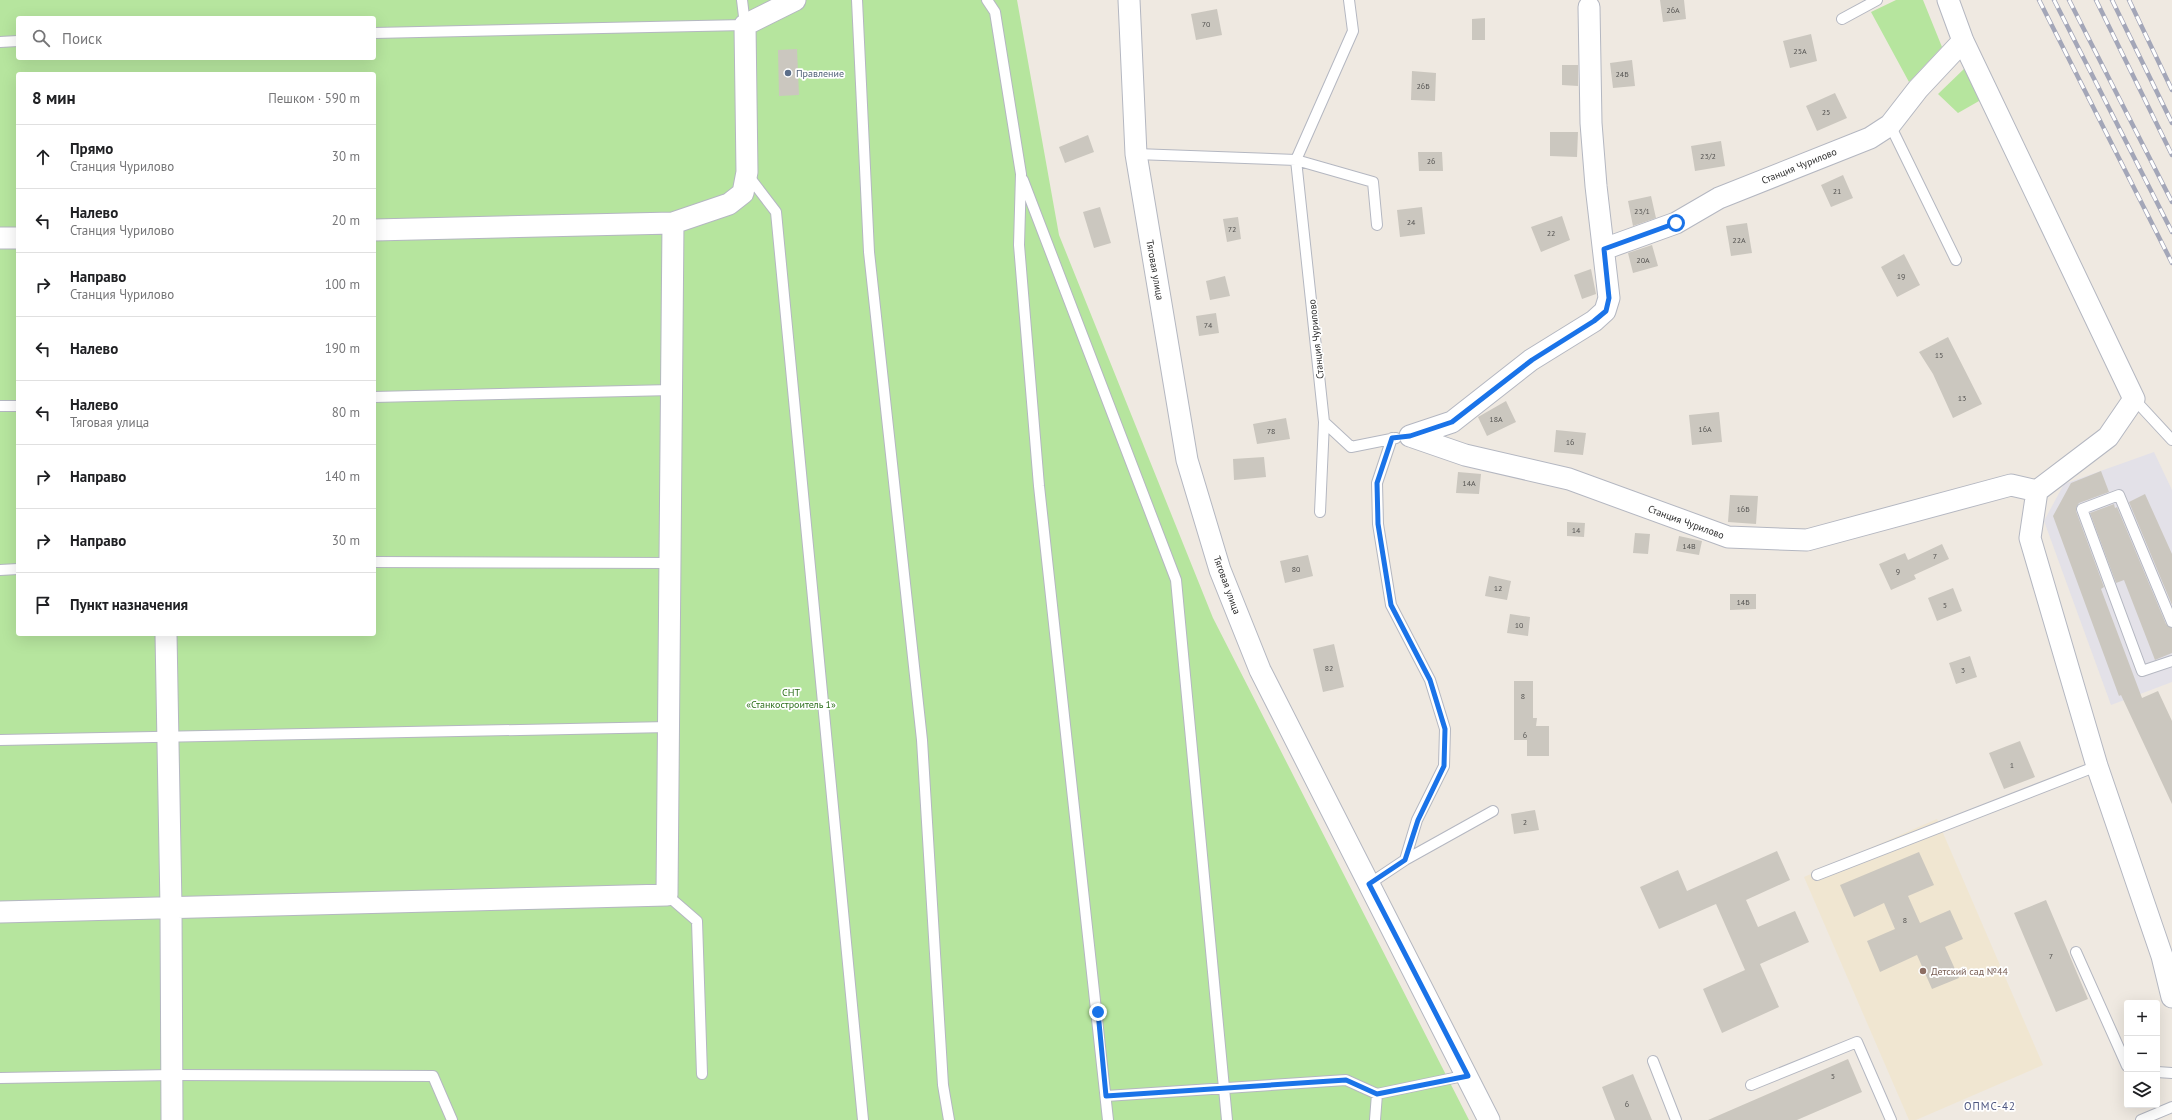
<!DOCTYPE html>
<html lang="ru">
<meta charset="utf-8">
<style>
:root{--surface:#fff;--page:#f2f2f2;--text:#202124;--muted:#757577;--line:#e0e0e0}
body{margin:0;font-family:"PT Sans",sans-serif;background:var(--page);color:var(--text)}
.controls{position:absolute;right:12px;bottom:12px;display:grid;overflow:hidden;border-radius:4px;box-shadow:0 4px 16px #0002}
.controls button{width:36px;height:36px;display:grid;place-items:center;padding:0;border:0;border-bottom:1px solid var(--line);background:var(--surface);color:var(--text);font:20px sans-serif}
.stop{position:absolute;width:12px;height:12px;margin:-9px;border:3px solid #1a73e8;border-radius:50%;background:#fff}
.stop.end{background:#1a73e8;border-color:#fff;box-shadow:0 1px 4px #0008}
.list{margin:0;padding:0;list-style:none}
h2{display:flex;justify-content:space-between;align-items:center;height:52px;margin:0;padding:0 16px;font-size:17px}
h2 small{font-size:13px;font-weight:400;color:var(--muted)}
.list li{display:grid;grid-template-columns:26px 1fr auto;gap:12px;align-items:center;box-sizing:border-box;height:64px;padding:0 16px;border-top:1px solid var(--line)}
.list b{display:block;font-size:15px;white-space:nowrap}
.list p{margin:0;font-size:13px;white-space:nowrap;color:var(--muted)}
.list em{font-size:13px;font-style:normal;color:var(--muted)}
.icon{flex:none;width:22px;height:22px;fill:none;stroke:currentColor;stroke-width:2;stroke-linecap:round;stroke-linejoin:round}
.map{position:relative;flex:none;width:2172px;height:1120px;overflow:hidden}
.search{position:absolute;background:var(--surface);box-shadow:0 4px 16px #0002;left:16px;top:16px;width:360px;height:44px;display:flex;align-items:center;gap:10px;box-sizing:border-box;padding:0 14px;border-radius:4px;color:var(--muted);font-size:15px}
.panel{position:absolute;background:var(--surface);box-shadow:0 4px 16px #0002;left:16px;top:72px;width:360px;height:564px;border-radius:4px}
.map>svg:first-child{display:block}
</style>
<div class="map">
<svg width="2172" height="1120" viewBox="0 0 2172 1120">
<rect width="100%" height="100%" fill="#efe9e1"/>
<path fill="#e3e1e8" d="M2154,452L2172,490V682L2111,705L2044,521L2064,484Z"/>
<path fill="#f0e6d1" d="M1937,819L2043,1065L1916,1120H1909L1804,877Z"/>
<path fill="#b6e59e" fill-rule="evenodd" d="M0,0H1017L1059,235L1213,618L1469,1120H0ZM18,18H374V58H18ZM18,74H374V634H18Z
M1896,0H1923L1942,47L1909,82L1871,12Z
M1965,68L1986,97L1958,113L1938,94Z"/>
<path fill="#cbc7bf" d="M1660,0H1684L1686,19L1663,22Z
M1217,9L1222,35L1196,40L1191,14Z
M1485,18V40H1472V19Z
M1811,34L1817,61L1790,68L1783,41Z
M797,49L799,95L779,96L778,50Z
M1632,60L1635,86L1613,88L1610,63Z
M1562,65H1578V86L1562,85Z
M1412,71L1436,73L1435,101L1411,100Z
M1835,93L1847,118L1817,131L1806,106Z
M1550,132H1578L1577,157L1550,156Z
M1088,135L1094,152L1065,163L1059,147Z
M1721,141L1725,166L1695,171L1691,146Z
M1418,152H1442L1443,171H1419Z
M1843,175L1853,198L1831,207L1821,185Z
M1651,196L1656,218L1633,226L1628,201Z
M1100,207L1111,243L1094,248L1083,212Z
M1422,207L1425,234L1400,237L1397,210Z
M1562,216L1570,240L1541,252L1531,227Z
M1238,217L1241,239L1227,242L1223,219Z
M1747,223L1752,253L1731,256L1726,226Z
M1652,245L1658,266L1633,273L1628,253Z
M1904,254L1920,285L1897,297L1881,267Z
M1591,269L1596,294L1582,299L1574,275Z
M1225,276L1230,296L1210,300L1206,281Z
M1216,313L1219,333L1199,336L1196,316Z
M1948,337L1982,404L1953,418L1933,374L1919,352Z
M1506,401L1516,422L1487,436L1478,417Z
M1719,412L1722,442L1692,445L1689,415Z
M1286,418L1290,439L1257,444L1253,424Z
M1556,430L1586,433L1583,455L1554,452Z
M1264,457L1266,477L1234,480L1233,459Z
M2101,471L2109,492L2079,503L2076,508V511L2104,587L2101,589L2142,698L2158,691L2172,721V804L2121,695L2119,696L2053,516L2071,483Z
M1458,472L1481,474L1479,494L1456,493Z
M2145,494L2172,554V605L2129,502Z
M1730,495L1758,496L1756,524L1728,522Z
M2114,504L2115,508L2117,507L2166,624L2172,628V653L2155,660L2124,580L2116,583L2090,513Z
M1567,522L1585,523L1584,537L1567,536Z
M1635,533L1650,534L1648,554L1633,553Z
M1679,536L1702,541L1699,555L1676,551Z
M1942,544L1949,559L1914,575L1916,579L1891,590L1879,564L1905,553L1908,560Z
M1308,555L1313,576L1285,583L1280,561Z
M1489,576L1511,581L1507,600L1485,596Z
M1953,588L1962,611L1937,621L1928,598Z
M1730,594H1756V609L1730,610Z
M1510,614L1530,617L1528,636L1507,633Z
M1334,644L1344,687L1323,692L1313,649Z
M1970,656L1977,677L1956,684L1949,663Z
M1514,681H1533V718H1537L1536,726H1549V756H1527V740H1514Z
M2020,741L2035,777L2004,789L1989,753Z
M1535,810L1539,830L1514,834L1511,814Z
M1777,851L1790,880L1746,900L1758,927L1795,911L1809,942L1760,964L1779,1007L1722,1033L1703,989L1745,970L1716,904L1659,929L1640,887L1678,870L1687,891Z
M1919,852L1934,885L1908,896L1920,923L1950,910L1963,939L1945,947L1959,978L1932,989L1917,955L1880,972L1867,941L1895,929L1884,903L1854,917L1840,885Z
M2046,900L2088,999L2056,1012L2014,913Z
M1848,1059L1862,1092L1797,1120H1708Z
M1633,1074L1652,1120H1615L1602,1087Z"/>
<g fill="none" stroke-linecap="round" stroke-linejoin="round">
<defs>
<path id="lane" d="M857,0L869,252L922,740L943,1085L949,1120
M987,0L995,12L1021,174L1019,245L1039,486L1108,1120
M1842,19L1877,0
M374,33L745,25L742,0
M0,42L18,41
M1890,125L1956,260
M1136,154L1296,160L1353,31L1349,0
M747,174L776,212L863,1120
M1023,180L1176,580L1227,1120
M1377,225L1373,182L1296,160L1324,422L1351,447L1396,438
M374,397L672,390
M2134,399L2172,440
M0,406H18
M1320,512L1324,422
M374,562L670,563
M0,570L18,569
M2172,622L2119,495L2082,509L2142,671L2172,661
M0,740L669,727
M1405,860L1493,811
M1817,875L2097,766
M1369,884L1405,860L1417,820L1444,766L1445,729L1430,680L1391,605L1378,524L1377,483L1392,438
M667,895L697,921L702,1074
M2076,952L2127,1066
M1653,1061L1676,1120
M2157,1072L2172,1073
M0,1078L172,1075L433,1076L452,1120
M1751,1085L1857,1042L1891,1120
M1106,1096L1346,1080L1377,1094L1468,1075
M1375,1120L1377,1094
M2141,1120L2172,1107"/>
<path id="street" d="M1129,0L1136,154L1187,460L1220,570L1260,670L1489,1120
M1948,0L1963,41L2134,399L2108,437L2037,491L2030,538L2097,766L2162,956L2172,997
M374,230L673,223L729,204L743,193L747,172L745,25L795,0
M0,238H18
M1604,249L1676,223L1719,198L1870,138L1890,125L1918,89L1963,41
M1410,436L1465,455L1569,479L1728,537L1807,540L2011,485L2037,491
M1410,436L1452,422L1531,360L1594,321L1605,311L1609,298L1596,186L1591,123L1589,7
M166,634L171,907L172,1120
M0,912L667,895L673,223"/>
</defs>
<use href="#lane" stroke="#b4b7c1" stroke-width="12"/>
<use href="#street" stroke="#b4b7c1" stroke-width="23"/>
<use href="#lane" stroke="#fff" stroke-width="10"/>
<use href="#street" stroke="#fff" stroke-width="21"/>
<defs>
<path id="rail" d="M2039,0L2172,263
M2054,0L2172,232
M2069,0L2172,202
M2096,0L2172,155
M2112,0L2172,123
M2129,0L2172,90"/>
</defs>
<use href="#rail" stroke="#a3a6b8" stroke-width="4.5"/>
<use href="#rail" stroke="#fff" stroke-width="3" stroke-dasharray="9" stroke-linecap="butt"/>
</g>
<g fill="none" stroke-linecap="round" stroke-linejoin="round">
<path stroke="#1a73e8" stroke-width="5" d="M1098,1012L1106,1096L1346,1080L1377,1094L1468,1076L1369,884L1405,860L1418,820L1444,766L1445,729L1430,680L1391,605L1378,524L1377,483L1392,438L1410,436L1452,422L1532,360L1594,321L1606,311L1609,298L1604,249L1676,223"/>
</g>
<circle fill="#5c6f8a" stroke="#fff" stroke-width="1.5" cx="788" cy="73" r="4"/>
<circle fill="#8d6e63" stroke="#fff" stroke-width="1.5" cx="1923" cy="971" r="4"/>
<g text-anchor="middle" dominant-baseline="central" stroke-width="3.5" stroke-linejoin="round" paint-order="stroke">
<g font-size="8" fill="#555452">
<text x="1673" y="10">26А</text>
<text x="1206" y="24">70</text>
<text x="1800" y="51">25А</text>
<text x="1622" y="74">24Б</text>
<text x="1423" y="86">26Б</text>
<text x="1826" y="112">25</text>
<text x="1708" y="156">23/2</text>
<text x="1431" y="161">26</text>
<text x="1837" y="191">21</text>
<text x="1642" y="211">23/1</text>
<text x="1411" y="222">24</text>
<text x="1232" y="229">72</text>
<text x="1551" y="233">22</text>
<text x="1739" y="240">22А</text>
<text x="1643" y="260">20А</text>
<text x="1901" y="276">19</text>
<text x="1208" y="325">74</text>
<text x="1939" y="355">15</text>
<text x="1962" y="398">13</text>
<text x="1496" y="419">18А</text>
<text x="1705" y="429">16А</text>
<text x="1271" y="431">78</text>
<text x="1570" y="442">16</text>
<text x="1469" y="483">14А</text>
<text x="1743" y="509">16Б</text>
<text x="1576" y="530">14</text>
<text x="1689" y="546">14В</text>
<text x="1935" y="556">7</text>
<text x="1296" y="569">80</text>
<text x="1898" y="571">9</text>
<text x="1498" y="588">12</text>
<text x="1743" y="602">14Б</text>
<text x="1945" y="605">5</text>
<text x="1519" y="625">10</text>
<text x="1329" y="668">82</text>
<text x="1963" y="670">3</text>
<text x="1523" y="696">8</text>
<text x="1525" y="735">6</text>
<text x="2012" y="765">1</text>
<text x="1525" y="822">2</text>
<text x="1905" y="920">8</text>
<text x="2051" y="956">7</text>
<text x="1833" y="1076">5</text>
<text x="1627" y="1104">6</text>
</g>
<g font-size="10" fill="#4e5e75" stroke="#fff" text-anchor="start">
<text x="796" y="73">Правление</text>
</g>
<g font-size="10" fill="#2e2e2e" stroke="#fff">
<text transform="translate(1799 166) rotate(-22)">Станция Чурилово</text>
<text transform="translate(1155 270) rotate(80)">Тяговая улица</text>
<text transform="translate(1316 339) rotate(-96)">Станция Чурилово</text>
<text transform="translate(1686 522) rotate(20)">Станция Чурилово</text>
<text transform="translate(1227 585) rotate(70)">Тяговая улица</text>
</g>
<g font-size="10" fill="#2c6e1b" stroke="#fff">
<text x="791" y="692">СНТ<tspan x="791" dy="12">«Станкостроитель 1»</tspan></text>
</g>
<g font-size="10" fill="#785e54" stroke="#fff" text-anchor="start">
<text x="1931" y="971">Детский сад №44</text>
</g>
<g font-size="11" letter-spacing="1" fill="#4d5680" stroke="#fff">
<text x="1990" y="1106">ОПМС-42</text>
</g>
</g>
</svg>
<div class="controls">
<button>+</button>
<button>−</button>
<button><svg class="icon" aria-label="layers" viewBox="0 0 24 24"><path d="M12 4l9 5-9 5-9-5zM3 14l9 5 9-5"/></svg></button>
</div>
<div class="stop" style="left:1676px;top:223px"></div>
<div class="stop end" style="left:1098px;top:1012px"></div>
<div class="search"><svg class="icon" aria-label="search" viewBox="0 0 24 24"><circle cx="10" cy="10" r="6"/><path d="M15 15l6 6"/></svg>Поиск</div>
<section class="panel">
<h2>8 мин<small>Пешком · 590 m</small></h2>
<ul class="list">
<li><svg class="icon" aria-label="ahead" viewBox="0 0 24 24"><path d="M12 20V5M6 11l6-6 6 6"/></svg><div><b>Прямо</b><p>Станция Чурилово</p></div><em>30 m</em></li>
<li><svg class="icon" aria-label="left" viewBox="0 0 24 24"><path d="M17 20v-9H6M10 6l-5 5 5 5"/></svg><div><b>Налево</b><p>Станция Чурилово</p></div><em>20 m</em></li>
<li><svg class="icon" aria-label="right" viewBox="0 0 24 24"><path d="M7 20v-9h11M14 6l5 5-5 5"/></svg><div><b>Направо</b><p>Станция Чурилово</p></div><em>100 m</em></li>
<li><svg class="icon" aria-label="left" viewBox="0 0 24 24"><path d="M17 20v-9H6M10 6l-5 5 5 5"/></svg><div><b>Налево</b></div><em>190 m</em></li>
<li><svg class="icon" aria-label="left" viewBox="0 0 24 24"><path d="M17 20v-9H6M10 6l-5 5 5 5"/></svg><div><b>Налево</b><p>Тяговая улица</p></div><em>80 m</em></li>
<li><svg class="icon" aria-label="right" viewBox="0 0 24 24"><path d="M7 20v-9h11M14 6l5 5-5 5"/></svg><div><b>Направо</b></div><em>140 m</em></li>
<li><svg class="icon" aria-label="right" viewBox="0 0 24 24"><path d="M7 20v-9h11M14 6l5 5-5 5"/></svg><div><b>Направо</b></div><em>30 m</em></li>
<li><svg class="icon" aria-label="arrive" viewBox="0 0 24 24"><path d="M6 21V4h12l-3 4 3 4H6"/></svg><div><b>Пункт назначения</b></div></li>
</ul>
</section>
</div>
